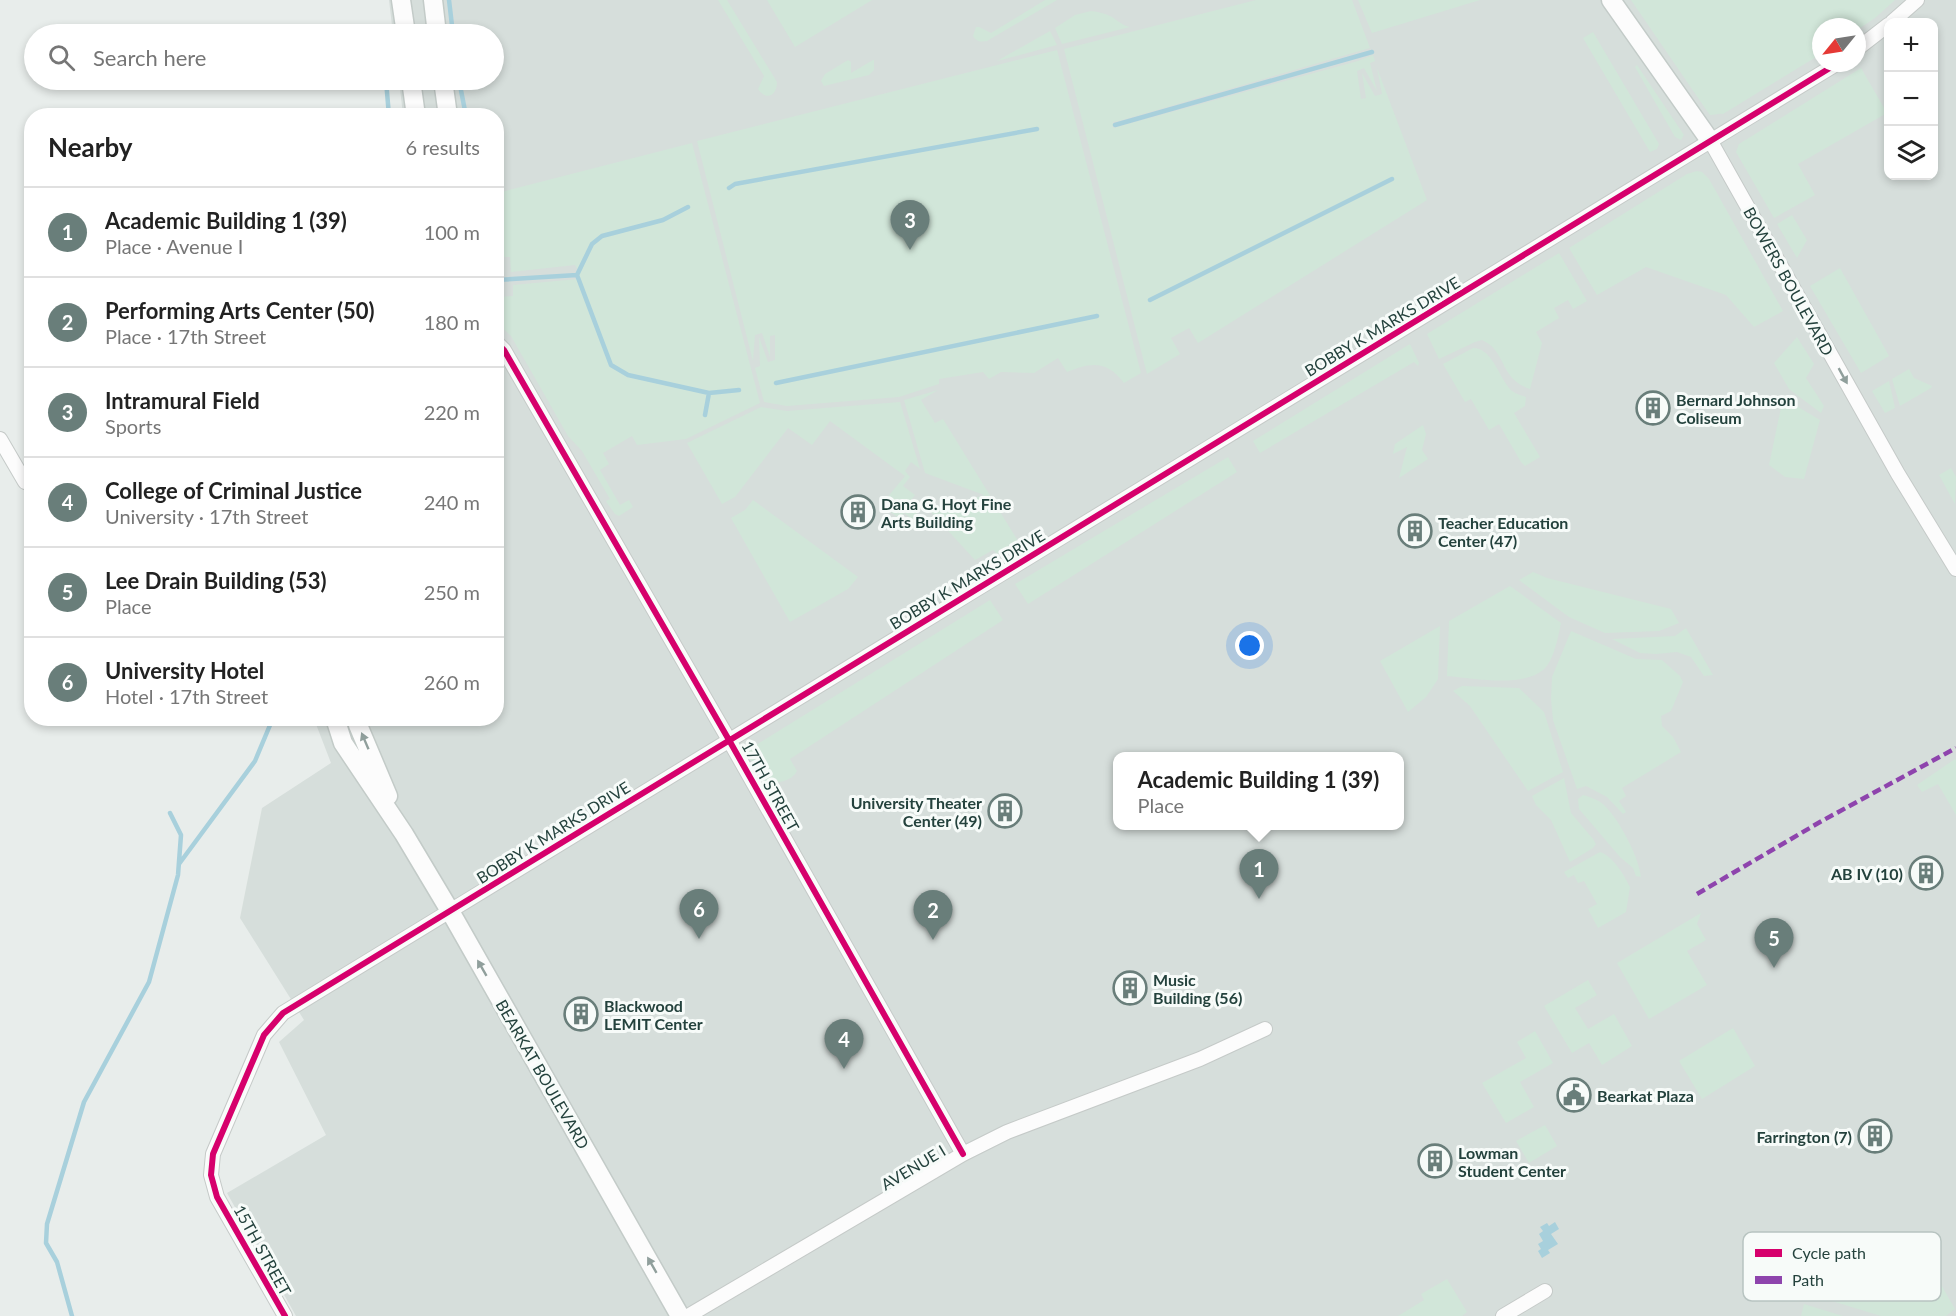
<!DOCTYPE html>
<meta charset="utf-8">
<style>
:root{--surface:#fff;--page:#f2f2f2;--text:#222;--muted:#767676;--line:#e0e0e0;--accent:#697e7a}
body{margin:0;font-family:Lato,sans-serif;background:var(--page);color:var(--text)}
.controls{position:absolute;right:18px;top:18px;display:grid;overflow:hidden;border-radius:12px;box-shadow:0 3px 9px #0003}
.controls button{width:54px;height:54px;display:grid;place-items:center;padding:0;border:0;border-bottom:2px solid var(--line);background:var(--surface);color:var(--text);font:30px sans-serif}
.compass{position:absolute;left:1812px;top:18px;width:54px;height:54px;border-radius:50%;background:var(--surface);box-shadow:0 3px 9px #0003;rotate:240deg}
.you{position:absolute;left:1250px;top:646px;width:21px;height:21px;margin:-15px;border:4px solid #fff;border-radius:50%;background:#1a73e8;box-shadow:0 0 0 9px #1a73e833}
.badge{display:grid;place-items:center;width:39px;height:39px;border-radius:50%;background:var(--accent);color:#fff;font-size:20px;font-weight:700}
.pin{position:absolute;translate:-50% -50px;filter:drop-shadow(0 2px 3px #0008)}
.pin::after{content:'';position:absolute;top:32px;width:21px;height:18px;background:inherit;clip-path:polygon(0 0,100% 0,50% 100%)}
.popup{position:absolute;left:1113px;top:752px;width:291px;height:78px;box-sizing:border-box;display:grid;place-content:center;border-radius:12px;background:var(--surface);filter:drop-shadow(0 2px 4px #0005);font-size:20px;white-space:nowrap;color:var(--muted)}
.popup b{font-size:22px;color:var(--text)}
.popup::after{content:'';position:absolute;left:50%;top:100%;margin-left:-12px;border:12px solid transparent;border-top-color:var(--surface)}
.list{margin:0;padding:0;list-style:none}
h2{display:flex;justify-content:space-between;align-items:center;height:78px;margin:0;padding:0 24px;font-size:26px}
h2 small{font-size:20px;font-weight:400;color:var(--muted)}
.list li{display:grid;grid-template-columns:39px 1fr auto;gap:18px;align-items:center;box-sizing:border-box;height:90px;padding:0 24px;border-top:2px solid var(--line)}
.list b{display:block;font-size:22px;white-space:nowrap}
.list p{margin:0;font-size:20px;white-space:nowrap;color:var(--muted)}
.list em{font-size:20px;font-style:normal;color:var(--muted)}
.icon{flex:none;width:33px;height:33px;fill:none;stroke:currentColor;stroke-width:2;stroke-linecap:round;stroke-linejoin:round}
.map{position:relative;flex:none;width:1956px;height:1316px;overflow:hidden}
.search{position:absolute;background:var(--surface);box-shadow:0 3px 9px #0003;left:24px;top:24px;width:480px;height:66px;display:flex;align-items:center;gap:15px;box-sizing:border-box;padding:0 21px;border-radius:33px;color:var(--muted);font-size:22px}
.panel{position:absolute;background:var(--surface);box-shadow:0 3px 9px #0003;left:24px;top:108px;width:480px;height:618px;border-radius:24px}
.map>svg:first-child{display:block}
</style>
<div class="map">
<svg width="1956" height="1316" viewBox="0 0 1956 1316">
<rect width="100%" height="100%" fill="#e8edeb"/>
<path fill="#d6dedb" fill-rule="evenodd" d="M389,0H1956V1316H296L227,1193L326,1135L279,1042L304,1020L240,918L262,808L331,763L314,719L496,718V116L403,115L399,80H494V34H393ZM1888,22H1934V176H1888ZM1821,27H1857V63H1821ZM1118,756H1400V826H1118Z"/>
<path fill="#d1e6d9" d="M718,0H727L777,82C777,96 766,101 758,89L764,76Z
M767,0H872L795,47Z
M1045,0H1057L987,41C980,42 977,42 973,36L976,27H979L991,33Z
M1256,0H1352L1370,48L1119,121L1113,122V128L1358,61L1373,55L1375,61L1370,63L1377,91L1364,68L1357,71L1361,99L1366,98L1362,73L1375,96L1382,94L1377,68L1427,200L1198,343L1189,328L1171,338L1180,354L1147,374L1064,49Z
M1358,0H1480L1372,33Z
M1631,0H1895L1875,18L1857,30V27H1821V54L1723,114C1718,113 1715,115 1710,115L1705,108Z
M1091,11C1098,12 1105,13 1112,17C1118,21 1122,25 1130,27L1062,44L1055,28L1075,15Z
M1050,31L1057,45L997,61Z
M1593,32L1659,144L1657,149L1650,152L1583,38Z
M1057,50L1141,373L1124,383C1107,360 1091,362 1067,372L1058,358L1034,373L1001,372L989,379L983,372L939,379V384L899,397L787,406L764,402L755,368L760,366L759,337L768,362L775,360V335L770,336V357L762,333L755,335L753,361L697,141Z
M848,60L851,62V73L873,60H874V70L869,75L824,86L821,81L825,74Z
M1637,65L1684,135L1681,140L1675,137L1635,67Z
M1861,68L1887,113L1798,164L1815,195L1774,218L1736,152L1739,144Z
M692,143L760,403L686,439L637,445L632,436L603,453L609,464L600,470L620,505L629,500L633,507L619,516L615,514L607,503L606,501L610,499L582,451L568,436L511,336L497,323V297L513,296V285L578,279L579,272L575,265L511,272L510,257H500L496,231L497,193Z
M1697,171L1702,172L1709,179L1783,311L1754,327L1726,295L1646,267L1597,295L1569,248L1687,174Z
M1792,215L1807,240L1797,258L1777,224Z
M1559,253L1587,301L1573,309L1568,300L1554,308L1559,318L1536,332L1542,343L1530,389C1499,379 1507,351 1482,340L1475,342L1439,359L1427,334Z
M1840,268L1889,356L1861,373L1810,286Z
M1797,337L1814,364L1806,378L1824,406L1821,413L1789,389L1774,363Z
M1410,344L1419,363L1418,366L1414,362L1260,453L1253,441Z
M1473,348C1493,348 1499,379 1512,391C1516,394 1521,395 1526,397L1525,406L1514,413L1540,457L1525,466L1521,462L1499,424L1489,430L1471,399L1465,402L1443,364Z
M1909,369L1914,378L1932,386L1931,388L1900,406L1892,379Z
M1889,381L1895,408L1885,413L1872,391Z
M938,390L921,400L935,423L943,419L1018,541L997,554L993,550L975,560L931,512L984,495L925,473L904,400Z
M1783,398L1820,420L1804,479L1785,477L1769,465Z
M900,402L920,469L911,462L905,471L910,477L903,486L915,495L907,505L917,513L912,519L904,513L900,519L881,505L905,476L830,421L812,445L788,428L735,497L722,504L687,443L761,407L787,411Z
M1423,425L1426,434L1422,450L1428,459L1399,478L1407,447L1393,454L1395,444Z
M1228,457L1237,472L1028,604L1015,584Z
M1951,468L1956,477L1955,504L1939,475Z
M753,500L858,577L848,589L790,622L731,518L745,510Z
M1533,572L1547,578L1671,609L1679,623L1659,631L1605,633L1569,617L1519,580Z
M1510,586L1561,623C1558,637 1554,661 1543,670C1521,688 1473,678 1447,676L1449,621Z
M990,600L1003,620L790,759L797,771C791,782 778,782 767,784L749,757L748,753L751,748Z
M1440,626L1438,679L1426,697L1408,712L1380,661Z
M1686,628L1713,675L1704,676L1691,657L1677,652L1656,654L1640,653L1612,639L1675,636Z
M1571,631L1636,659L1662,660L1680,676L1683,682L1671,711L1661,716L1662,726L1673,737L1681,752L1622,788L1626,796L1619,801L1626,812L1623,814L1607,797L1586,786L1577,789L1553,720L1551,699L1552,677Z
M1462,686L1519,688L1544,712L1563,772L1528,791L1470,706L1453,691Z
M1955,759L1956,760V815L1938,784L1922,792L1917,785Z
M1564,778L1571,813L1593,839L1596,844L1593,848L1570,862L1551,820L1536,805L1532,796Z
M1583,795C1590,797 1599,800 1604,805C1619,819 1639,857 1641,877L1636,876L1633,868L1620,857L1579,809L1578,799Z
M1600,852C1613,856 1624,875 1630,887L1626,912L1598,928L1588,909L1597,904L1584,881L1578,883L1574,875L1568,878L1564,872Z
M1701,913L1697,924L1706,940L1687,951L1707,985L1649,1019L1617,963Z
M1588,980L1597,995L1575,1008L1588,1029L1614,1014L1632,1046L1602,1065L1589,1043L1572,1053L1544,1006Z
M1733,1028L1755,1066L1702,1099L1679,1061Z
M1535,1031L1553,1063L1520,1082L1534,1107L1506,1123L1482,1083L1526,1058L1517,1042Z
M1545,1125L1557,1146L1529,1163L1516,1141Z
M1911,1232L1955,1309L1946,1316H1881L1809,1294Z
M1447,1279L1467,1312L1462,1316H1398L1424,1300L1421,1294Z
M1804,1304L1843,1316H1801Z"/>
<path fill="#a8d0dc" d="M1555,1222L1559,1229L1551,1234L1558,1244L1548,1250L1550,1253L1542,1258L1538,1251L1541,1249L1538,1244L1543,1241L1539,1234L1543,1231L1540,1227L1547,1223L1549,1226Z"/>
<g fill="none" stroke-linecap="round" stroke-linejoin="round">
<path stroke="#a8d0dc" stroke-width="4.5" d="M449,0L453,34
M386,80L389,116
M459,80L466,116
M1115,125L1372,52
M729,188L735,184L1037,129
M688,207L663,220L602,236L592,244L577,275L611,365L628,375L709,393L739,390
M496,280L577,275
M1150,300L1392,179
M776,383L1097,316
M705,415L709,393
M179,864L255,761L273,718
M72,1316L57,1262L46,1243L47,1224L84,1102L149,982L178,875L181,835L170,813"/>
<defs>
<path id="street" d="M1892,22L1917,0
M1857,49L1888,25
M1711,142L1898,474L1956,569
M496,342L504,350L729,740L963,1154
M0,439L25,482
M285,1316L217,1197L211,1175L213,1154L264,1035L283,1013L1838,63
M688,1316L963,1154L1007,1132L1200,1059L1265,1029
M1503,1316L1545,1291"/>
<path id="secondary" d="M401,0L406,34
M433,0L437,34
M1611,0L1711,142
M411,80L416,116
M443,80L448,116
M335,718L343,743L404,834L450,911L680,1316
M358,718V725L388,796"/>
</defs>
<use href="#street" stroke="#c5cac8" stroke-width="16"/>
<use href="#secondary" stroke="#c3cbc8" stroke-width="21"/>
<use href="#street" stroke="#fcfcfc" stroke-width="14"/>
<use href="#secondary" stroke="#fcfcfc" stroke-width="18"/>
<path stroke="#8e44ad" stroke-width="4.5" stroke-dasharray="9 4.5" stroke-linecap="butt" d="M1697,894L1820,822L1956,748"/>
<defs>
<path id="cycleway" d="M496,342L504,350L729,740L963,1154
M285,1316L217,1197L211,1175L213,1154L264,1035L283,1013L1838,63"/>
</defs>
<use href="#cycleway" stroke="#f7fbf9" stroke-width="10"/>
<use href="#cycleway" stroke="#d6006c" stroke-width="6"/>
</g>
<defs><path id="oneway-solid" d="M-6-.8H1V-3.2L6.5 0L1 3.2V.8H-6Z" transform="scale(1.5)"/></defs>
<g fill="#909f9c">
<use href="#oneway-solid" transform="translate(1843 376) rotate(61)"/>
<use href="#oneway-solid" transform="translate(365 741) rotate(-113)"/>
<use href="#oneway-solid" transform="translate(482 968) rotate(-120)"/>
<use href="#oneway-solid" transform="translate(652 1265) rotate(-120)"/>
</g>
<defs>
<symbol id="building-ring" viewBox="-11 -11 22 22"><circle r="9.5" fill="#f7fbf9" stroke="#697e7a" stroke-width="1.5"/><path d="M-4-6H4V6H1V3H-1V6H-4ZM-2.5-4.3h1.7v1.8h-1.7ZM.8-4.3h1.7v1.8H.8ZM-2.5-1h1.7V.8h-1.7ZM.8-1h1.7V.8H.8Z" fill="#697e7a"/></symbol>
<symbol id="civic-ring" viewBox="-11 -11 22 22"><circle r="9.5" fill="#f7fbf9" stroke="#697e7a" stroke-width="1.5"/><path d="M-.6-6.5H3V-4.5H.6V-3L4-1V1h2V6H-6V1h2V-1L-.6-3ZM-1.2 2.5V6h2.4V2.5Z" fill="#697e7a"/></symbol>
</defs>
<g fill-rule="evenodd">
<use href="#building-ring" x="1634" y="389" width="38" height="38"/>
<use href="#building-ring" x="839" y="493" width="38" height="38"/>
<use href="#building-ring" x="1396" y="512" width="38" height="38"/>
<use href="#building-ring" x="986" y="792" width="38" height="38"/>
<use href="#building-ring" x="1907" y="854" width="38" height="38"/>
<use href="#building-ring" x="1111" y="969" width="38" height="38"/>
<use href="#building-ring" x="562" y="995" width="38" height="38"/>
<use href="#civic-ring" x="1555" y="1076" width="38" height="38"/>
<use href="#building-ring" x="1856" y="1117" width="38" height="38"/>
<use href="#building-ring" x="1416" y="1142" width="38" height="38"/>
</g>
<g text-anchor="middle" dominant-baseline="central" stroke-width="6" stroke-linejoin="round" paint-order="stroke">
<g font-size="16" fill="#24423d" stroke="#f7fbf9">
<text transform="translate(1789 281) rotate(61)">BOWERS BOULEVARD</text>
<text transform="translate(1382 326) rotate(-31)">BOBBY K MARKS DRIVE</text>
<text transform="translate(967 579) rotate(-31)">BOBBY K MARKS DRIVE</text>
<text transform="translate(771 786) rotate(61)">17TH STREET</text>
<text transform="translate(553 832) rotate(-32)">BOBBY K MARKS DRIVE</text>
<text transform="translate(543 1074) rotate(60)">BEARKAT BOULEVARD</text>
<text transform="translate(913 1167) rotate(-31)">AVENUE I</text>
<text transform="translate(263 1250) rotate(61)">15TH STREET</text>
</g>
<g font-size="16" font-weight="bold" fill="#24423d" stroke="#f7fbf9" text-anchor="start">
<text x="1676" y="399">Bernard Johnson<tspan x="1676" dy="18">Coliseum</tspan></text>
<text x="881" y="503">Dana G. Hoyt Fine<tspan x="881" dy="18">Arts Building</tspan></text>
<text x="1438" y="522">Teacher Education<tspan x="1438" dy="18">Center (47)</tspan></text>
<text x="982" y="802" text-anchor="end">University Theater<tspan x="982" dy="18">Center (49)</tspan></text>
<text x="1903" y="873" text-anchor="end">AB IV (10)</text>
<text x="1153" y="979">Music<tspan x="1153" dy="18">Building (56)</tspan></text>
<text x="604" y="1005">Blackwood<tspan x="604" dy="18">LEMIT Center</tspan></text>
<text x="1597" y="1095">Bearkat Plaza</text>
<text x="1852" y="1136" text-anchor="end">Farrington (7)</text>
<text x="1458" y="1152">Lowman<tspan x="1458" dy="18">Student Center</tspan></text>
</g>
</g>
<rect x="1743" y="1232" width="198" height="69" rx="9" fill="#f7fbf9" stroke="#b8c4c1" stroke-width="1.5"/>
<rect x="1755" y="1249" width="27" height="8" fill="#d6006c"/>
<rect x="1755" y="1276" width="27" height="8" fill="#8e44ad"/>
<g font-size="16" fill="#24423d">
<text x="1792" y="1259">Cycle path</text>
<text x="1792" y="1286">Path</text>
</g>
</svg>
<div class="controls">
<button>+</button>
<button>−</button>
<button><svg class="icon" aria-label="layers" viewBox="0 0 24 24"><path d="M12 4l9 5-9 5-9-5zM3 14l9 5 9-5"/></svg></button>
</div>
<svg class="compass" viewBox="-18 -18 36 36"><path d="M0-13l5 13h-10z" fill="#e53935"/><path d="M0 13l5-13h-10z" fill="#767676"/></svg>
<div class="you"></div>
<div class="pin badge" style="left:1259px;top:899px">1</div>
<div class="popup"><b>Academic Building 1 (39)</b>Place</div>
<div class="pin badge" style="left:933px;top:940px">2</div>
<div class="pin badge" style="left:910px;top:250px">3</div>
<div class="pin badge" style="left:844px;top:1069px">4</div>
<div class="pin badge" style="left:1774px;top:968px">5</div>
<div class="pin badge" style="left:699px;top:939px">6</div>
<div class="search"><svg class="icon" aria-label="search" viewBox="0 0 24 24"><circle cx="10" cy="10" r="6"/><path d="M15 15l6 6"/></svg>Search here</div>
<section class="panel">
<h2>Nearby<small>6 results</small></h2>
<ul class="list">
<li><span class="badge">1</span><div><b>Academic Building 1 (39)</b><p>Place · Avenue I</p></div><em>100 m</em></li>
<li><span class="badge">2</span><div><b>Performing Arts Center (50)</b><p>Place · 17th Street</p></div><em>180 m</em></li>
<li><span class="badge">3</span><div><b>Intramural Field</b><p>Sports</p></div><em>220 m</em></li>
<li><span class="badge">4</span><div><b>College of Criminal Justice</b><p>University · 17th Street</p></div><em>240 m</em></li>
<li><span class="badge">5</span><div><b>Lee Drain Building (53)</b><p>Place</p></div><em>250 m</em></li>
<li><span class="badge">6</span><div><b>University Hotel</b><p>Hotel · 17th Street</p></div><em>260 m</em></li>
</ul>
</section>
</div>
